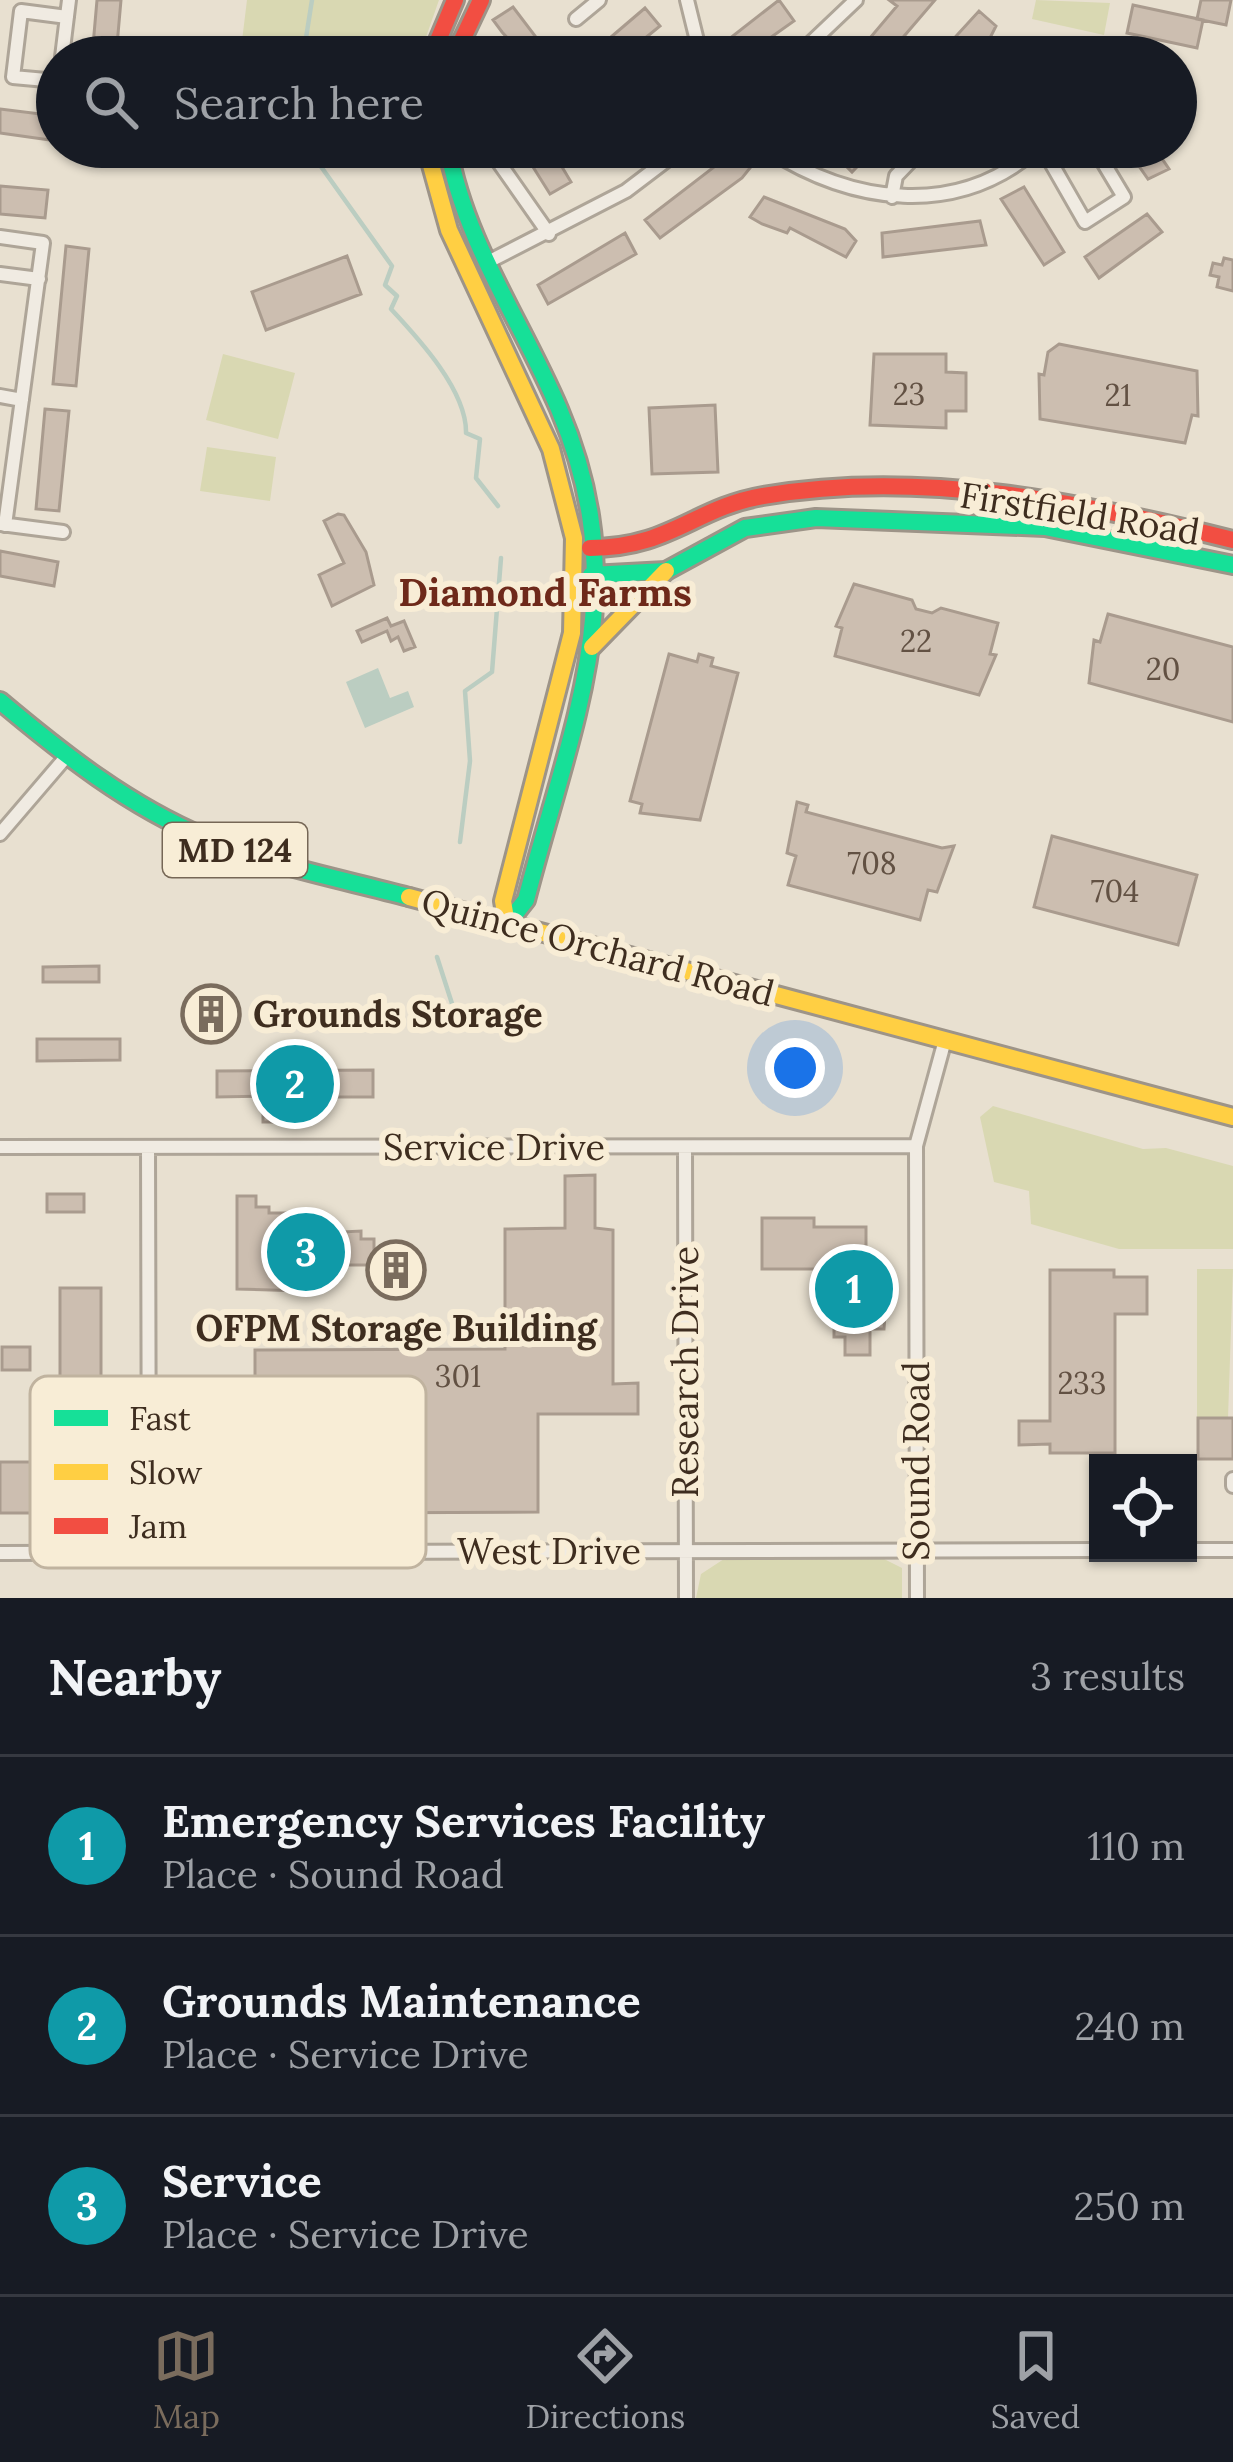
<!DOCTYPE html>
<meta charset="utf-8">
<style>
:root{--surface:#171b24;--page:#20242c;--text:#f1f3f6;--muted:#9ea1a6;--line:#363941;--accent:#7a6c5d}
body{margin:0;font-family:Lora,serif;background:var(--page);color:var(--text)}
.controls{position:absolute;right:36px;bottom:36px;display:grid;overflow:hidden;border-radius:0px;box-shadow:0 3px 9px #0004}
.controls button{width:108px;height:108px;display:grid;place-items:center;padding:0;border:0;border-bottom:3px solid var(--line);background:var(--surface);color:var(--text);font:60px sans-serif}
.you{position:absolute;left:795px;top:1068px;width:42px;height:42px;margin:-30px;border:9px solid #fff;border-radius:50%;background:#1a73e8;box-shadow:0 0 0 18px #1a73e833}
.badge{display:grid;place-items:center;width:78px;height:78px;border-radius:50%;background:var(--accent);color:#fff;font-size:39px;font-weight:700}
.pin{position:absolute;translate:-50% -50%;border:6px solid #fff;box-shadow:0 3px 12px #0006}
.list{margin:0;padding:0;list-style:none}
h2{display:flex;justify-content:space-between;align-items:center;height:156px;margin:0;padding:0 48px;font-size:51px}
h2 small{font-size:39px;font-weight:400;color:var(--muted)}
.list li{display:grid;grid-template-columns:78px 1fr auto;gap:36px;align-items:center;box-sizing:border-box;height:180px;padding:0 48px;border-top:3px solid var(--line)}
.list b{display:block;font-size:45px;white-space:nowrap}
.list p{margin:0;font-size:39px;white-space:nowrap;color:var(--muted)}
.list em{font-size:39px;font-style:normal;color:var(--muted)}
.icon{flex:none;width:66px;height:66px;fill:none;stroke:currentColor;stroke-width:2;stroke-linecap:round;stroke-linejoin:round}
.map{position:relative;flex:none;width:1233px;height:1598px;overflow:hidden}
.search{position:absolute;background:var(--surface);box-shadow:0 3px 9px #0004;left:36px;right:36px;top:36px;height:132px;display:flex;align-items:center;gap:30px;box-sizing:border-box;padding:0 42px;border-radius:66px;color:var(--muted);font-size:45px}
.sheet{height:696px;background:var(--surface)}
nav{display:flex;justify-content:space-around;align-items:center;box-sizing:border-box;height:168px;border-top:3px solid var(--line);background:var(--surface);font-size:33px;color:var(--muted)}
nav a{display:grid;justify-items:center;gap:6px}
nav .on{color:var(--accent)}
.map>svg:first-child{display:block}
</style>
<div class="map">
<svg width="1233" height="1598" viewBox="0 0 1233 1598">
<rect width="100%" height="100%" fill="#e8e0d0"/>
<path fill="#d9d8b2" d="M247,0H439L419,57H240Z
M1036,0L1110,3L1104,35L1032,19Z
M223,354L295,373L278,439L206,420Z
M207,447L276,457L270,501L200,491Z
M993,1106L1143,1149L1166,1148L1233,1166V1249H1119L1031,1224L1029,1191L994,1182L980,1117Z
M1197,1269H1233L1228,1418H1197Z
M882,1558L902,1568V1598H696L701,1574L724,1559Z"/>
<path fill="#bbcdc1" d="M378,668L390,698L408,691L414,707L365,728L346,682Z"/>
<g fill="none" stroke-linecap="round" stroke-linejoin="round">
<path stroke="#bbcdc1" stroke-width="4.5" d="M303,57L312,0
M307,147L392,266L385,285L397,296L391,309C419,339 467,391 466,433L480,439L476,478L498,506
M460,842L470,761L465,691L492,672L501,558
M437,957L456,1016"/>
</g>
<path fill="#ccbeb0" stroke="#a99b8e" stroke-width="3" d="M97,0H121L116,57H92Z
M779,0L794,21L743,57H728L720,46Z
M889,0H935L899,42L877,57L864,45L897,6Z
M1201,0H1231L1226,25L1197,19Z
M1133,5L1203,20L1197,48L1127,33Z
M513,7L535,36L545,45L549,42L560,57H525L502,32L493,20Z
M645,8L660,26L622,57H604L597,49Z
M979,11L996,26L990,38L972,57H937Z
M0,109L57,116V141L0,133Z
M530,147H550L571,182L550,194L523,151Z
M844,147H876L852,172L836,156Z
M1133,147H1154L1169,169L1148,179L1134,159L1139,155Z
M736,150L750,168L742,178L660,238L645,220Z
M0,186L48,190L45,218L0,214Z
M1024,187L1064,252L1044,265L1001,199Z
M764,197L845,229L856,241L846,257L790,228L787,233L762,224L750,217Z
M1147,214L1162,232L1099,278L1085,257Z
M980,221L986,245L883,257L882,233Z
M625,233L636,254L548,304L538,285Z
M66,246L89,249L76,386L53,384Z
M347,256L361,294L266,330L252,292Z
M1224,258L1233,260V291L1217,287L1219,277L1210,275L1213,263L1222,265Z
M1059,344L1197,371L1198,416L1192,415L1185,443L1040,419L1039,374L1044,375L1048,352Z
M874,354H946V372L966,373V411H946V428L870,425Z
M715,405L718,472L652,474L649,408Z
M45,409L69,411L59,511L36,509Z
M338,514L344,515L366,552L374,585L332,606L319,575L344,563L324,521Z
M0,551L58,562L54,586L0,576Z
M854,584L912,600L916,609L932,613L941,608L998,623L990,654L996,655L979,695L835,656L842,628L836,626Z
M1108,614L1233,647V722L1089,683L1094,640L1100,642Z
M387,618L391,626L404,621L415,647L404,651L398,637L391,641L387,631L362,642L357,631Z
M669,654L697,662L699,654L713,658L711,666L738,673L700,820L640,813L642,804L630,801Z
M797,802L808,805L806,812L942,848L954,846L937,892L928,890L920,920L788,885L796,856L787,853Z
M1052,836L1197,875L1178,945L1034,907Z
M99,966V982H43V967Z
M191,999H231L230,1029L190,1028Z
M37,1039H120V1060L37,1061Z
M373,1070V1097H296V1122H263V1096L217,1097V1071Z
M595,1175V1228L613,1230V1384L638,1383V1414H538V1512L338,1513V1497L203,1496V1431H255V1350L505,1349V1229L565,1228V1176Z
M47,1194H84V1212H47Z
M237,1196H256V1207H269V1213H302V1234L361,1231V1239H374V1251H409L410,1290H382V1265H303V1291L237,1289Z
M762,1218H814V1227H866V1262H884L887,1285L884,1329H870V1355H845V1337H834V1305H821V1269H762Z
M1050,1270H1114V1277H1147V1314H1115V1453H1050V1444L1019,1445V1421H1050Z
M60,1288H101V1522H64V1502H31V1513H0V1462H37V1447H60Z
M2,1347H30V1370H2Z
M1198,1418H1233V1459H1198Z"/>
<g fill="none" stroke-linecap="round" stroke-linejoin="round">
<defs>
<path id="street" d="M687,0L701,57
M576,19L599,0
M62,57L69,0
M796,57L856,0
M57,81L13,77L21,11L67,17
M488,147L549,234
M764,147C851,204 957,220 1039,147
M1042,147L1085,222L1124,197L1094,147
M892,197L896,176L924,147
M0,237L43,243L5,525
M488,262L626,191L684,147
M0,274L39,279
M0,396L22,400
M1,524L63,532
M0,834L66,757
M0,1147L916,1146
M148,1147L149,1552
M685,1147L686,1598
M1233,1479V1486
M1188,1550H1233
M0,1553L1098,1550
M917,1598L916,1146L945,1040"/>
<path id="fast" d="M448,147C464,241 522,322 559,409C636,590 572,722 526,900L507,924
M591,575L666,571L745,528L816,518L1045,527L1233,565
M0,701C63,754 129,806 206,838C270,866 342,879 409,897"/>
<path id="slow" d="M426,147L449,230L551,449L574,538L572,633L503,901L507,924
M592,647L666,571
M409,897L1233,1117"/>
<path id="jam" d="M431,57L455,0
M454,57L481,0
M590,548C670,548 694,508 763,496C919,469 1081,502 1233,540"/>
</defs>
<use href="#street" stroke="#aea598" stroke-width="18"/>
<use href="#fast" stroke="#9d9488" stroke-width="22"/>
<use href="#slow" stroke="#9d9488" stroke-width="22"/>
<use href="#jam" stroke="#9d9488" stroke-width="22"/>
<use href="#street" stroke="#f0ebe2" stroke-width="12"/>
<use href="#fast" stroke="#16e098" stroke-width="16"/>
<use href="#slow" stroke="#ffcf43" stroke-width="16"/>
<use href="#jam" stroke="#f24e42" stroke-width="16"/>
</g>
<defs>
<symbol id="building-ring" viewBox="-11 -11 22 22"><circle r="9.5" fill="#f8edd6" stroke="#7a6c5d" stroke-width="1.5"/><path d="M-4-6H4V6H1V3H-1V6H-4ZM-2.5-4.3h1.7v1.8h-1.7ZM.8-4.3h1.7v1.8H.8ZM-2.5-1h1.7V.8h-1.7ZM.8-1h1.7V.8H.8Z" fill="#7a6c5d"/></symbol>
</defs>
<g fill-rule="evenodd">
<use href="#building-ring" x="178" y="981" width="66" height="66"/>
<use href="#building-ring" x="363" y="1237" width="66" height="66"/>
</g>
<g text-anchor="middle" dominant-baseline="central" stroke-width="12" stroke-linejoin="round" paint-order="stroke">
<g font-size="30" fill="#625143">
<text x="909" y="394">23</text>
<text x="1118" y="395">21</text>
<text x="916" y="641">22</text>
<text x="1163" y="669">20</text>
<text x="872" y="863">708</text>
<text x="1115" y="891">704</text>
<text x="458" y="1376">301</text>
<text x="1082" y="1383">233</text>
</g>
<rect fill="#f8edd6" stroke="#766756" stroke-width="3" x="163" y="823" width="144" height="54" rx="9"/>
<g font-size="33" font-weight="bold" fill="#3e2d1f">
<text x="235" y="850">MD 124</text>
</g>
<g font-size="36" fill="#3e2d1f" stroke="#f8edd6">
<text transform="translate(1080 513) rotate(9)">Firstfield Road</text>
<text transform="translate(598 947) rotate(15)">Quince Orchard Road</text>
<text x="494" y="1147">Service Drive</text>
<text transform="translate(685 1372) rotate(-90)">Research Drive</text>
<text transform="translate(916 1461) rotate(-90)">Sound Road</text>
<text x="549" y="1551">West Drive</text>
</g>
<g font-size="36" font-weight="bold" fill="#3e2d1f" stroke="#f8edd6" text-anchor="start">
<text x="253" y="1014">Grounds Storage</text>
<text x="396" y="1328" text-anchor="middle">OFPM Storage Building</text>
</g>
<g font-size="39" font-weight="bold" fill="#6e291a" stroke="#f8edd6">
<text x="545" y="592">Diamond Farms</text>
</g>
</g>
<rect x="30" y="1376" width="396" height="192" rx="18" fill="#f8edd6" stroke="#c0b39f" stroke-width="3"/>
<rect x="54" y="1410" width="54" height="16" fill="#16e098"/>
<rect x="54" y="1464" width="54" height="16" fill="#ffcf43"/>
<rect x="54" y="1518" width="54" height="16" fill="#f24e42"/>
<g font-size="33" fill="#3e2d1f">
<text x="129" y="1430">Fast</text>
<text x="129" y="1484">Slow</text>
<text x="129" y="1538">Jam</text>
</g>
</svg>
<div class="controls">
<button><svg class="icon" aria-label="locate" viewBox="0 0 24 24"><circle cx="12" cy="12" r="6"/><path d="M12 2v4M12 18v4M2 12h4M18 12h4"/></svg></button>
</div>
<div class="you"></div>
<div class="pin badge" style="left:854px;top:1289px;background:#0f9aa8">1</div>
<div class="pin badge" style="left:295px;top:1084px;background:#0f9aa8">2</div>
<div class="pin badge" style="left:306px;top:1252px;background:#0f9aa8">3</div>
<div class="search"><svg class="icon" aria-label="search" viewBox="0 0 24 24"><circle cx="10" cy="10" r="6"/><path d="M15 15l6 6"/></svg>Search here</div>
</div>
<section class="sheet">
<h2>Nearby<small>3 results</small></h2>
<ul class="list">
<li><span class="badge" style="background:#0f9aa8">1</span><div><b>Emergency Services Facility</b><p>Place · Sound Road</p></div><em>110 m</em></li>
<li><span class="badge" style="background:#0f9aa8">2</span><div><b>Grounds Maintenance</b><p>Place · Service Drive</p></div><em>240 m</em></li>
<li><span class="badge" style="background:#0f9aa8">3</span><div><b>Service</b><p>Place · Service Drive</p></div><em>250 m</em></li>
</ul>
</section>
<nav>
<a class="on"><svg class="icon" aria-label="map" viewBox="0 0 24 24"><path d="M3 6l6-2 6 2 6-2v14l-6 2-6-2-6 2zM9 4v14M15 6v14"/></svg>Map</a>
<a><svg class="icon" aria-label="directions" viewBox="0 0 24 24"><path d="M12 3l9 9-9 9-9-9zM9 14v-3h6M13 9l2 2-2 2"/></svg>Directions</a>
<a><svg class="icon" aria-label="saved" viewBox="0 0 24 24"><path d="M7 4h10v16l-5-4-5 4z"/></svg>Saved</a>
</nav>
